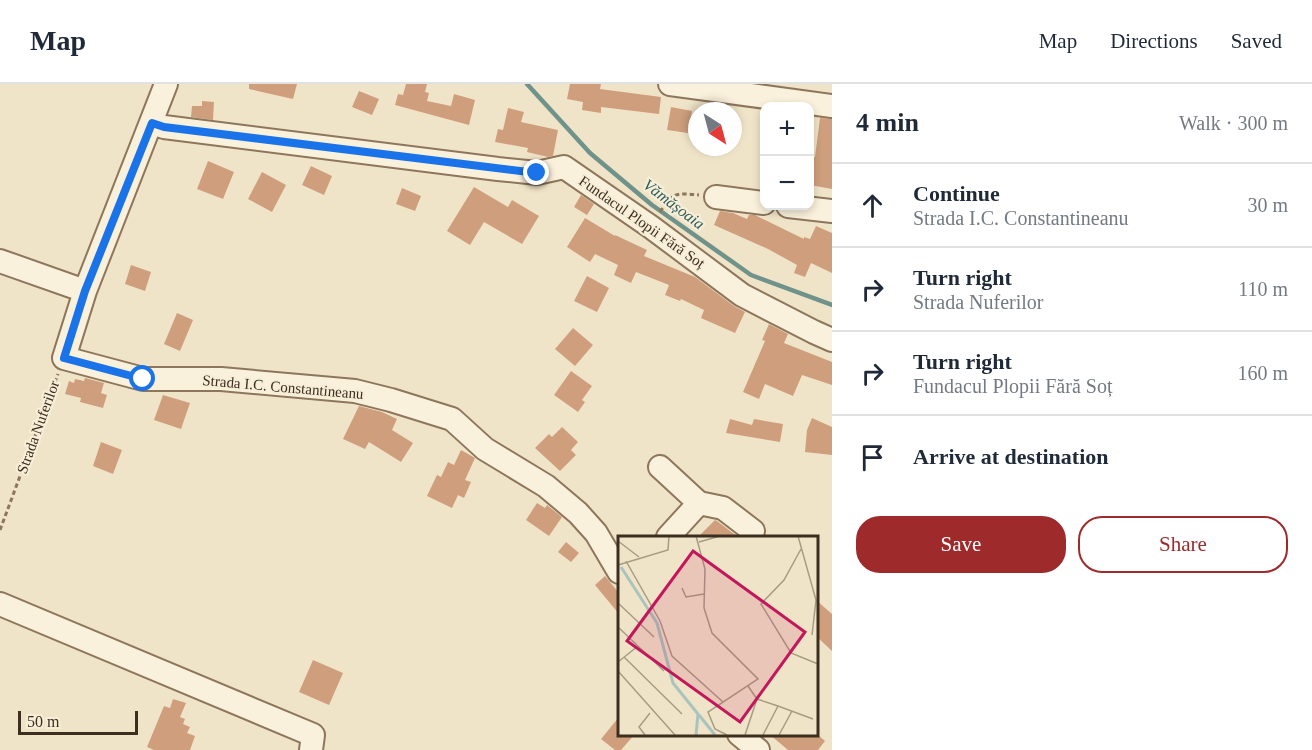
<!DOCTYPE html>
<meta charset="utf-8">
<style>
:root{--surface:#fff;--page:#f2f2f3;--text:#1f2937;--muted:#747a83;--line:#e0e1e3;--accent:#9e2a2b}
body{margin:0;font-family:Georgia,serif;background:var(--page);color:var(--text)}
.controls{position:absolute;right:18px;top:18px;display:grid;overflow:hidden;border-radius:12px;box-shadow:0 3px 9px #0003}
.controls button{width:54px;height:54px;display:grid;place-items:center;padding:0;border:0;border-bottom:2px solid var(--line);background:var(--surface);color:var(--text);font:30px sans-serif}
.compass{position:absolute;left:688px;top:18px;width:54px;height:54px;border-radius:50%;background:var(--surface);box-shadow:0 3px 9px #0003;rotate:144deg}
.scale{position:absolute;left:18px;bottom:15px;width:120px;box-sizing:border-box;padding-left:6px;border:3px solid #3d2e20;border-top:0;font-size:16px;line-height:21px;white-space:nowrap;color:#3d2e20;-webkit-text-stroke:4px #f7eed8;paint-order:stroke}
.stop{position:absolute;width:18px;height:18px;margin:-14px;border:4px solid #1a73e8;border-radius:50%;background:#fff}
.stop.end{background:#1a73e8;border-color:#fff;box-shadow:0 2px 6px #0008}
.list{margin:0;padding:0;list-style:none}
h2{display:flex;justify-content:space-between;align-items:center;height:78px;margin:0;padding:0 24px;font-size:26px}
h2 small{font-size:20px;font-weight:400;color:var(--muted)}
.list li{display:grid;grid-template-columns:39px 1fr auto;gap:18px;align-items:center;box-sizing:border-box;height:84px;padding:0 24px;border-top:2px solid var(--line)}
.list b{display:block;font-size:22px;white-space:nowrap}
.list p{margin:0;font-size:20px;white-space:nowrap;color:var(--muted)}
.list em{font-size:20px;font-style:normal;color:var(--muted)}
.actions{display:flex;gap:12px;padding:18px 24px}
.actions a{flex:1;padding:14px 0;border:2px solid var(--accent);border-radius:24px;text-align:center;font-size:21px;color:var(--accent)}
.actions .main{background:var(--accent);color:#fff}
.icon{flex:none;width:33px;height:33px;fill:none;stroke:currentColor;stroke-width:2;stroke-linecap:round;stroke-linejoin:round}
.map{position:relative;flex:none;width:832px;height:666px;overflow:hidden}
header{display:flex;align-items:center;gap:36px;box-sizing:border-box;height:84px;padding:0 30px;background:var(--surface);border-bottom:2px solid var(--line)}
header strong{font-size:28px}
nav{display:flex;gap:33px;margin-inline-start:auto;font-size:21px}
main{display:flex}
aside{flex:1;background:var(--surface)}
.map>svg:first-child{display:block}
</style>
<header>
<strong>Map</strong>
<nav><a>Map</a><a>Directions</a><a>Saved</a></nav>
</header>
<main>
<div class="map">
<svg width="832" height="666" viewBox="0 0 832 666">
<rect width="100%" height="100%" fill="#f0e4c8"/>
<g fill="none" stroke-linecap="round" stroke-linejoin="round">
<path stroke="#6f938a" stroke-width="4.5" d="M527,0L590,69L652,121L751,191L832,221"/>
</g>
<path fill="#cf9f7d" d="M249,0H297L293,15L249,5Z
M406,0H427L425,8L429,9L427,17L451,22L454,10L475,16L469,41L395,21L398,10L403,11Z
M570,0H601L600,5L661,13L659,30L601,23V29L582,26L583,18L567,15Z
M359,7L379,15L372,31L352,23Z
M202,17L214,18L213,36L191,33L192,22H202Z
M671,23L692,27L688,49L667,46Z
M508,24L524,28L521,38L558,46L553,72L548,73L527,68L528,64L495,58L498,45L503,46Z
M820,34L832,35V105L810,101V72L815,73Z
M208,77L234,88L223,115L197,105Z
M311,82L332,92L324,111L302,101Z
M262,88L286,101L272,128L248,115Z
M474,103L508,123L512,116L539,132L522,160L484,138L470,161L447,147Z
M402,104L421,112L415,127L396,120Z
M581,111L594,120L587,131L574,123Z
M720,127L733,129L747,135L749,131H755L804,155V153L810,155L816,142L832,149V189L811,179L805,193L794,189L797,181L768,165L714,141Z
M585,134L615,152V151L647,166L644,172L695,193L734,222L745,228L735,249L701,234L704,226L681,215L680,217L665,211L669,201L636,188L631,199L614,191L618,181L595,170L590,178L567,163Z
M131,181L151,188L145,207L125,200Z
M587,192L609,204L597,228L574,217Z
M177,229L193,236L180,267L164,260Z
M769,240L788,250L784,259L832,278V301L802,291L793,312L765,300L759,315L743,308L765,257L762,256Z
M573,244L593,261L575,282L555,265Z
M571,287L592,302L582,316L585,318L578,328L554,311Z
M85,294L104,299L101,309L107,311L103,324L80,318L81,314L65,310L69,297L74,299L75,295L84,297Z
M163,311L190,319L181,345L154,336Z
M359,322L382,328L397,335L392,346L413,359L401,378L369,358L365,365L343,355Z
M812,334L832,343V371L805,368L807,346Z
M730,335L752,341L754,335L783,340L780,358L726,349Z
M562,343L578,358L571,366L576,371L560,387L535,364L549,350L552,353Z
M101,358L122,366L113,390L93,382Z
M461,366L475,374L465,396L471,398L464,414L458,411L452,424L427,412L437,391L441,393L448,378L454,381Z
M537,419L545,424L547,421L562,433L549,452L526,436Z
M715,436L717,437L738,453H698Z
M566,458L579,469L571,478L558,468Z
M605,492L619,509V530L595,501Z
M816,516L832,530V567L816,552Z
M313,576L343,589L329,621L299,608Z
M173,615L186,619L180,633L185,635L183,640L190,643L187,649L195,652L190,666H154L147,663L164,622L170,624Z
M619,633V650H635L621,666H615L601,655Z
M769,650H817L825,657L818,666H788Z"/>
<g fill="none" stroke-linecap="round" stroke-linejoin="round">
<defs>
<path id="minor" d="M166,0L85,207L64,274L143,295H221L355,307L391,316L452,335L485,365L546,402L578,429L596,449L619,488
M670,0L832,22
M152,39L164,43L498,85L537,89L564,83L651,143L742,211L814,248L832,256
M716,113L764,119
M788,122L832,127
M0,177L85,207
M660,383L699,419
M668,453L699,419L723,424L753,447
M0,520L313,651L311,666
M739,650L758,666"/>
</defs>
<use href="#minor" stroke="#8d765c" stroke-width="26"/>
<path stroke="#8d765c" stroke-width="3" stroke-dasharray="4.5 3" stroke-linecap="butt" d="M660,128C673,108 676,109 699,111
M0,446L58,290"/>
<use href="#minor" stroke="#faf1dc" stroke-width="22"/>
</g>
<g fill="none" stroke-linecap="round" stroke-linejoin="round">
<path stroke="#1a73e8" stroke-width="8" d="M143,295L64,274L85,207L152,39L164,43L537,89"/>
</g>
<g text-anchor="middle" dominant-baseline="central" stroke-width="4.5" stroke-linejoin="round" paint-order="stroke">
<g font-size="15" fill="#3d2e20" stroke="#f7eed8">
<text transform="translate(642 138) rotate(35)">Fundacul Plopii Fără Soț</text>
<text transform="translate(283 303) rotate(5)">Strada I.C. Constantineanu</text>
<text transform="translate(38 343) rotate(-70)">Strada Nuferilor</text>
</g>
<g font-size="16" font-style="italic" fill="#2f5d5a" stroke="#f7eed8">
<text transform="translate(674 120) rotate(37)">Vămășoaia</text>
</g>
</g>
<g transform="translate(618 452)">
<rect width="200" height="200" fill="#f0e4c8"/>
<path fill="none" stroke="#a9c4bc" stroke-width="3" d="M3,31L39,87L55,147L80,178L78,199M81,179L97,199"/>
<path fill="none" stroke="#a89b85" stroke-width="1.5" d="M78,0L87,33L86,72L94,97L140,143L90,176L97,193L109,199M180,0L198,64L194,99M0,5L21,21M81,6L102,0M183,13L166,44L143,68L173,117L200,128M8,25L42,85L54,120L105,166M0,29L50,14L51,0M64,52L68,61L86,58M0,67L36,101M0,91L46,135M6,121L64,178M0,126L20,110M0,135L57,199M130,150L139,163L160,170L145,199M160,170L195,183M27,199L21,191L32,177M127,199L139,163M161,199L174,175"/>
<path fill="#c2185b" fill-opacity="0.15" stroke="#c2185b" stroke-width="3" d="M75,15L187,96L122,186L9,105Z"/>
<rect width="200" height="200" fill="none" stroke="#3d2e20" stroke-width="3"/>
</g>
</svg>
<div class="controls">
<button>+</button>
<button>−</button>
</div>
<svg class="compass" viewBox="-18 -18 36 36"><path d="M0-13l5 13h-10z" fill="#e53935"/><path d="M0 13l5-13h-10z" fill="#747a83"/></svg>
<div class="scale">50 m</div>
<div class="stop" style="left:143px;top:295px"></div>
<div class="stop end" style="left:537px;top:89px"></div>
</div>
<aside>
<h2>4 min<small>Walk · 300 m</small></h2>
<ul class="list">
<li><svg class="icon" aria-label="ahead" viewBox="0 0 24 24"><path d="M12 20V5M6 11l6-6 6 6"/></svg><div><b>Continue</b><p>Strada I.C. Constantineanu</p></div><em>30 m</em></li>
<li><svg class="icon" aria-label="right" viewBox="0 0 24 24"><path d="M7 20v-9h11M14 6l5 5-5 5"/></svg><div><b>Turn right</b><p>Strada Nuferilor</p></div><em>110 m</em></li>
<li><svg class="icon" aria-label="right" viewBox="0 0 24 24"><path d="M7 20v-9h11M14 6l5 5-5 5"/></svg><div><b>Turn right</b><p>Fundacul Plopii Fără Soț</p></div><em>160 m</em></li>
<li><svg class="icon" aria-label="arrive" viewBox="0 0 24 24"><path d="M6 21V4h12l-3 4 3 4H6"/></svg><div><b>Arrive at destination</b></div></li>
</ul>
<div class="actions"><a class="main">Save</a><a>Share</a></div>
</aside>
</main>
